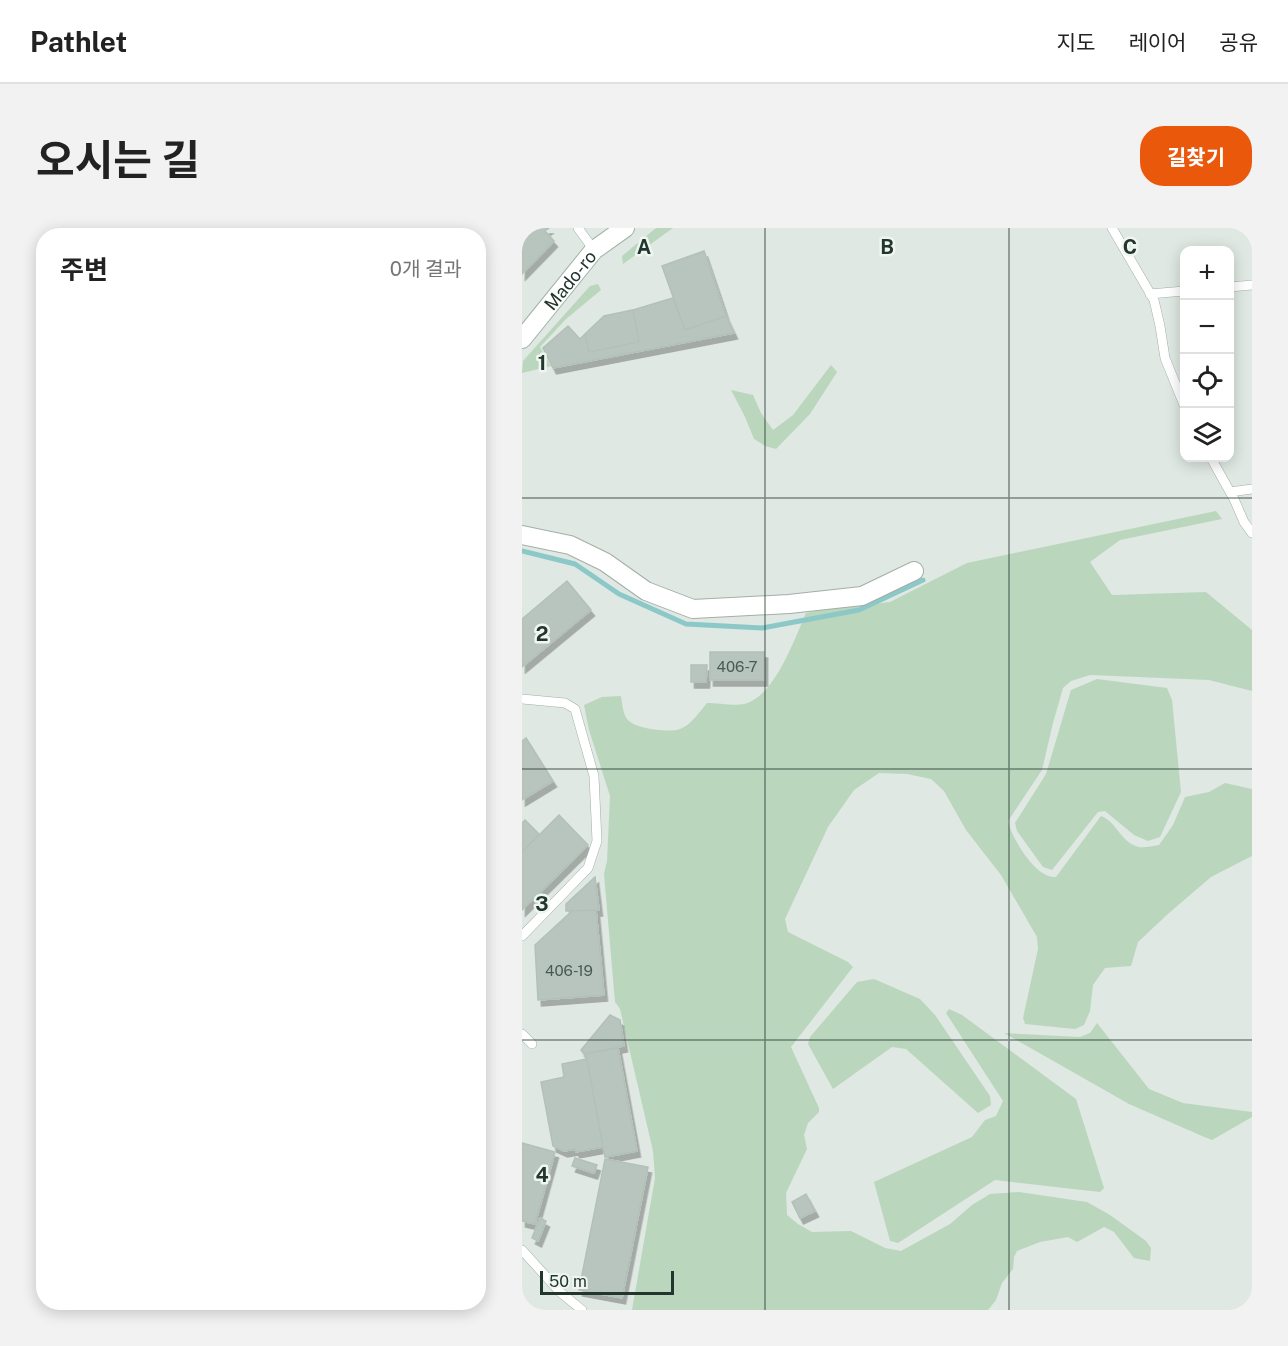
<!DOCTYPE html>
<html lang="ko">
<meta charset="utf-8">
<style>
:root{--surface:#fff;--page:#f2f2f2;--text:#222;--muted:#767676;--line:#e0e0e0;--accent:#ea580c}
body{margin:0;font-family:"Public Sans","Noto Sans KR",sans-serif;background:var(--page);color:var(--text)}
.controls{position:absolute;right:18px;top:18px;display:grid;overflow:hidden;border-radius:12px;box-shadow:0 3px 15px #0003}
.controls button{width:54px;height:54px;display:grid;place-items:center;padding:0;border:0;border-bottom:2px solid var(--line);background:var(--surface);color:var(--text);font:30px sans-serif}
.scale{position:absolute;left:18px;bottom:15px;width:134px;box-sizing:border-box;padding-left:6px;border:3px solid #22362d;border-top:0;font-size:16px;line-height:21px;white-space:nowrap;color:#22362d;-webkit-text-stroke:4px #eff5f1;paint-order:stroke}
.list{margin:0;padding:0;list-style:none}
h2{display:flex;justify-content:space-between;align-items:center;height:78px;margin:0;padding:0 24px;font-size:26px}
h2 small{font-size:20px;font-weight:400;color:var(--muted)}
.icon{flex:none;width:33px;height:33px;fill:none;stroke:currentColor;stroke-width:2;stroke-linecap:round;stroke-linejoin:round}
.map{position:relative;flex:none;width:730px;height:1082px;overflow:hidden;border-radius:24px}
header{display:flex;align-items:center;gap:36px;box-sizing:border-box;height:84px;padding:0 30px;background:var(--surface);border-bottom:2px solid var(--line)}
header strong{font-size:28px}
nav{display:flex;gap:33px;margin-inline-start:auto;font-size:21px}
.intro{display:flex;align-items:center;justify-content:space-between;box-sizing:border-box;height:144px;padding:0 36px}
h1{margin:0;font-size:42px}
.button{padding:15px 27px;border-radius:24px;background:var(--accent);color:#fff;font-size:21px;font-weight:700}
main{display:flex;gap:36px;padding:0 36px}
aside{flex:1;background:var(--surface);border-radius:24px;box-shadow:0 3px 15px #0003}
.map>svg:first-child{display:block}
</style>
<header>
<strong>Pathlet</strong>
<nav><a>지도</a><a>레이어</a><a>공유</a></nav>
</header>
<div class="intro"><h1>오시는 길</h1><a class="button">길찾기</a></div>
<main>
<aside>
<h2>주변<small>0개 결과</small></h2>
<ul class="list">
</ul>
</aside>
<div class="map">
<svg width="730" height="1082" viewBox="0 0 730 1082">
<defs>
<filter id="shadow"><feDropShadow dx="3.5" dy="6" stdDeviation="0" flood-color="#0004"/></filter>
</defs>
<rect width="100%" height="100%" fill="#dfe8e2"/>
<path fill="#bad7bd" d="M134,0H151L101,36L100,28Z
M76,56L79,62L44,91L18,119L29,138L0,145L1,133L68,58Z
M309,137L315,144L288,186L254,221L243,218L232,211L223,189L209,162L231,167L239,185L251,202L271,187Z
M694,283L700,291L598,312L568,334L590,367L684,364L730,402V463L687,452L568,447L549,453L541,460L531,495L520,542L486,593C490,611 514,651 534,649L579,588C595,594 599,615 617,619C622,620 631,618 637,617L651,597L663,569L687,564L703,555L730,561V628L689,649L647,685L616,714L609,738L583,740L571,757L568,783L562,797L553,801L503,796L501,790L516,721L515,709L479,647L444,602L422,563L409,551L385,546L357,545L332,562L306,599L263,691L266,704L326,734L331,739L269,819L297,880V884L286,895L282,907L285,921L264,965L265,987L276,996L290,1004L329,1003L363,1020L379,1023L428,996L450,977L468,966L497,964L565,974L588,987L624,1013L629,1020L628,1033L612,1030L592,1004L582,999L555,1014L546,1009L518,1014L495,1023L492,1029L491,1041L480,1055L474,1072L466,1082H110L133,950L131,923L98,781L93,774L82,646L85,633L88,568L67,502L62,477L80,469L99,468C100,475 101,486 105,491C112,501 148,505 158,501C169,497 178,483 185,475C196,475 211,478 222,476C252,470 273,410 284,385L299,382L368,374L445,335Z
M575,451L645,460L650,472L659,564L638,609L626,613L612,607L583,583L576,584L530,642L521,639L495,603L493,595L524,546L549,462Z
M352,751L398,771L413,787L468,868L469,877L456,885L384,821L370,819L311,861L286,816L288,809L335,754Z
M427,781L440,787L554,871L582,960L578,964L473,952L376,1015L368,1013L352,954L450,909L463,892L474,888L481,873L424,785Z
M575,795L627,861L661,875L730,884V889L690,912L680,908L607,876L482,805L558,809L568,805Z"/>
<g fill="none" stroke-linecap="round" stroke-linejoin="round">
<path stroke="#8cc8c7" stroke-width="5" d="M0,323L53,336L97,366L164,396L240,400L267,395L337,382L401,352"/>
</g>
<path fill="#b8c5be" stroke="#b2c1b8" stroke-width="1.5" filter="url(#shadow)" d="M0,0H27L23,3L32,13L0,46Z
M182,23L204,88L163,102L140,38Z
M151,70L163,102L204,88L212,105L31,140L21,120L46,98L58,111L63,106L67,124L117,114L111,82Z
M111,82L117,114L67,124L63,106L82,88Z
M45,353L69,382L0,439V391Z
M188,424H242V452H188Z
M169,437H185L184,454H169Z
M4,510L31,553L0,572V513Z
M37,587L66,617L0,682V624Z
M3,592L17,606L0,624V595Z
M73,649L77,682L44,683V676Z
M74,682L82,767L16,772L13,717L50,683Z
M88,787L98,792L102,818L62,826L59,822Z
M96,820L115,923L83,929L65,831L62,826Z
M65,831L81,919L54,924L53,921L42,923L31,918L19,854L42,849L40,836Z
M0,915L33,924L13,996L0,993Z
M53,930L75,937L72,945L50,938Z
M83,931L126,939L100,1070L57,1062Z
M284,966L293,983L278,990L270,974Z
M18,990L24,993L16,1013L10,1010Z"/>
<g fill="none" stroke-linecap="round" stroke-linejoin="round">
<defs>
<path id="service" d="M56,0L72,22
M590,0L632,72L638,98L643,130L662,177
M708,59L730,57
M628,66L662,63
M689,230L712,271L722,294L730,305
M708,264L730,261
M0,471L43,475L53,481L72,548L75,613L66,640L0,708
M0,806L10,816
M0,1022L38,1064L60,1082"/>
<path id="minor" d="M0,307L48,317L83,334L124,363L171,381L267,376L340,368L392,343"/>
<g id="secondary">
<path id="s1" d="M0,111L72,22L103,0"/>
</g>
</defs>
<use href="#service" stroke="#a3afa8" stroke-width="10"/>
<use href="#minor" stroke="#a3afa8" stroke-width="20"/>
<use href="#secondary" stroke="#9fb3a8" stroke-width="20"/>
<use href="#service" stroke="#fff" stroke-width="9"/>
<use href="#minor" stroke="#fff" stroke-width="18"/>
<use href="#secondary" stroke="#fff" stroke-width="18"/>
</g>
<path fill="none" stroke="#22362d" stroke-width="1.5" stroke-opacity="0.55" d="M243,0V1082M487,0V1082M0,270H730M0,541H730M0,812H730"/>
<g text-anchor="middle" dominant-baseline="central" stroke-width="5" stroke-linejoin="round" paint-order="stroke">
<g font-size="15" fill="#485a51">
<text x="215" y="438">406-7</text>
<text x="47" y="742">406-19</text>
</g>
<g font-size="18" fill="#22362d" stroke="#eff5f1">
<text stroke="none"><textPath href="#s1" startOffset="76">Mado-ro</textPath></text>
</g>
</g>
<g font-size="20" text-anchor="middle" font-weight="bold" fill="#22362d" stroke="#eff5f1" stroke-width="5" stroke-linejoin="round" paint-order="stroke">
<text x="122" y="26">A</text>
<text x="365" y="26">B</text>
<text x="608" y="26">C</text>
<text x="20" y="142">1</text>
<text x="20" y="413">2</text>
<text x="20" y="683">3</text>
<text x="20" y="954">4</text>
</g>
</svg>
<div class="controls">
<button>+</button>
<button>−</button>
<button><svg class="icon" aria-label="locate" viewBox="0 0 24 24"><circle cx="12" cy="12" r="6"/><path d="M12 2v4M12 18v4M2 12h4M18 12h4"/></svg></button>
<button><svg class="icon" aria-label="layers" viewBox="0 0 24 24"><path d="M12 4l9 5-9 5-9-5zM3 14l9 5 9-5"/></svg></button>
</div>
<div class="scale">50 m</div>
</div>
</main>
